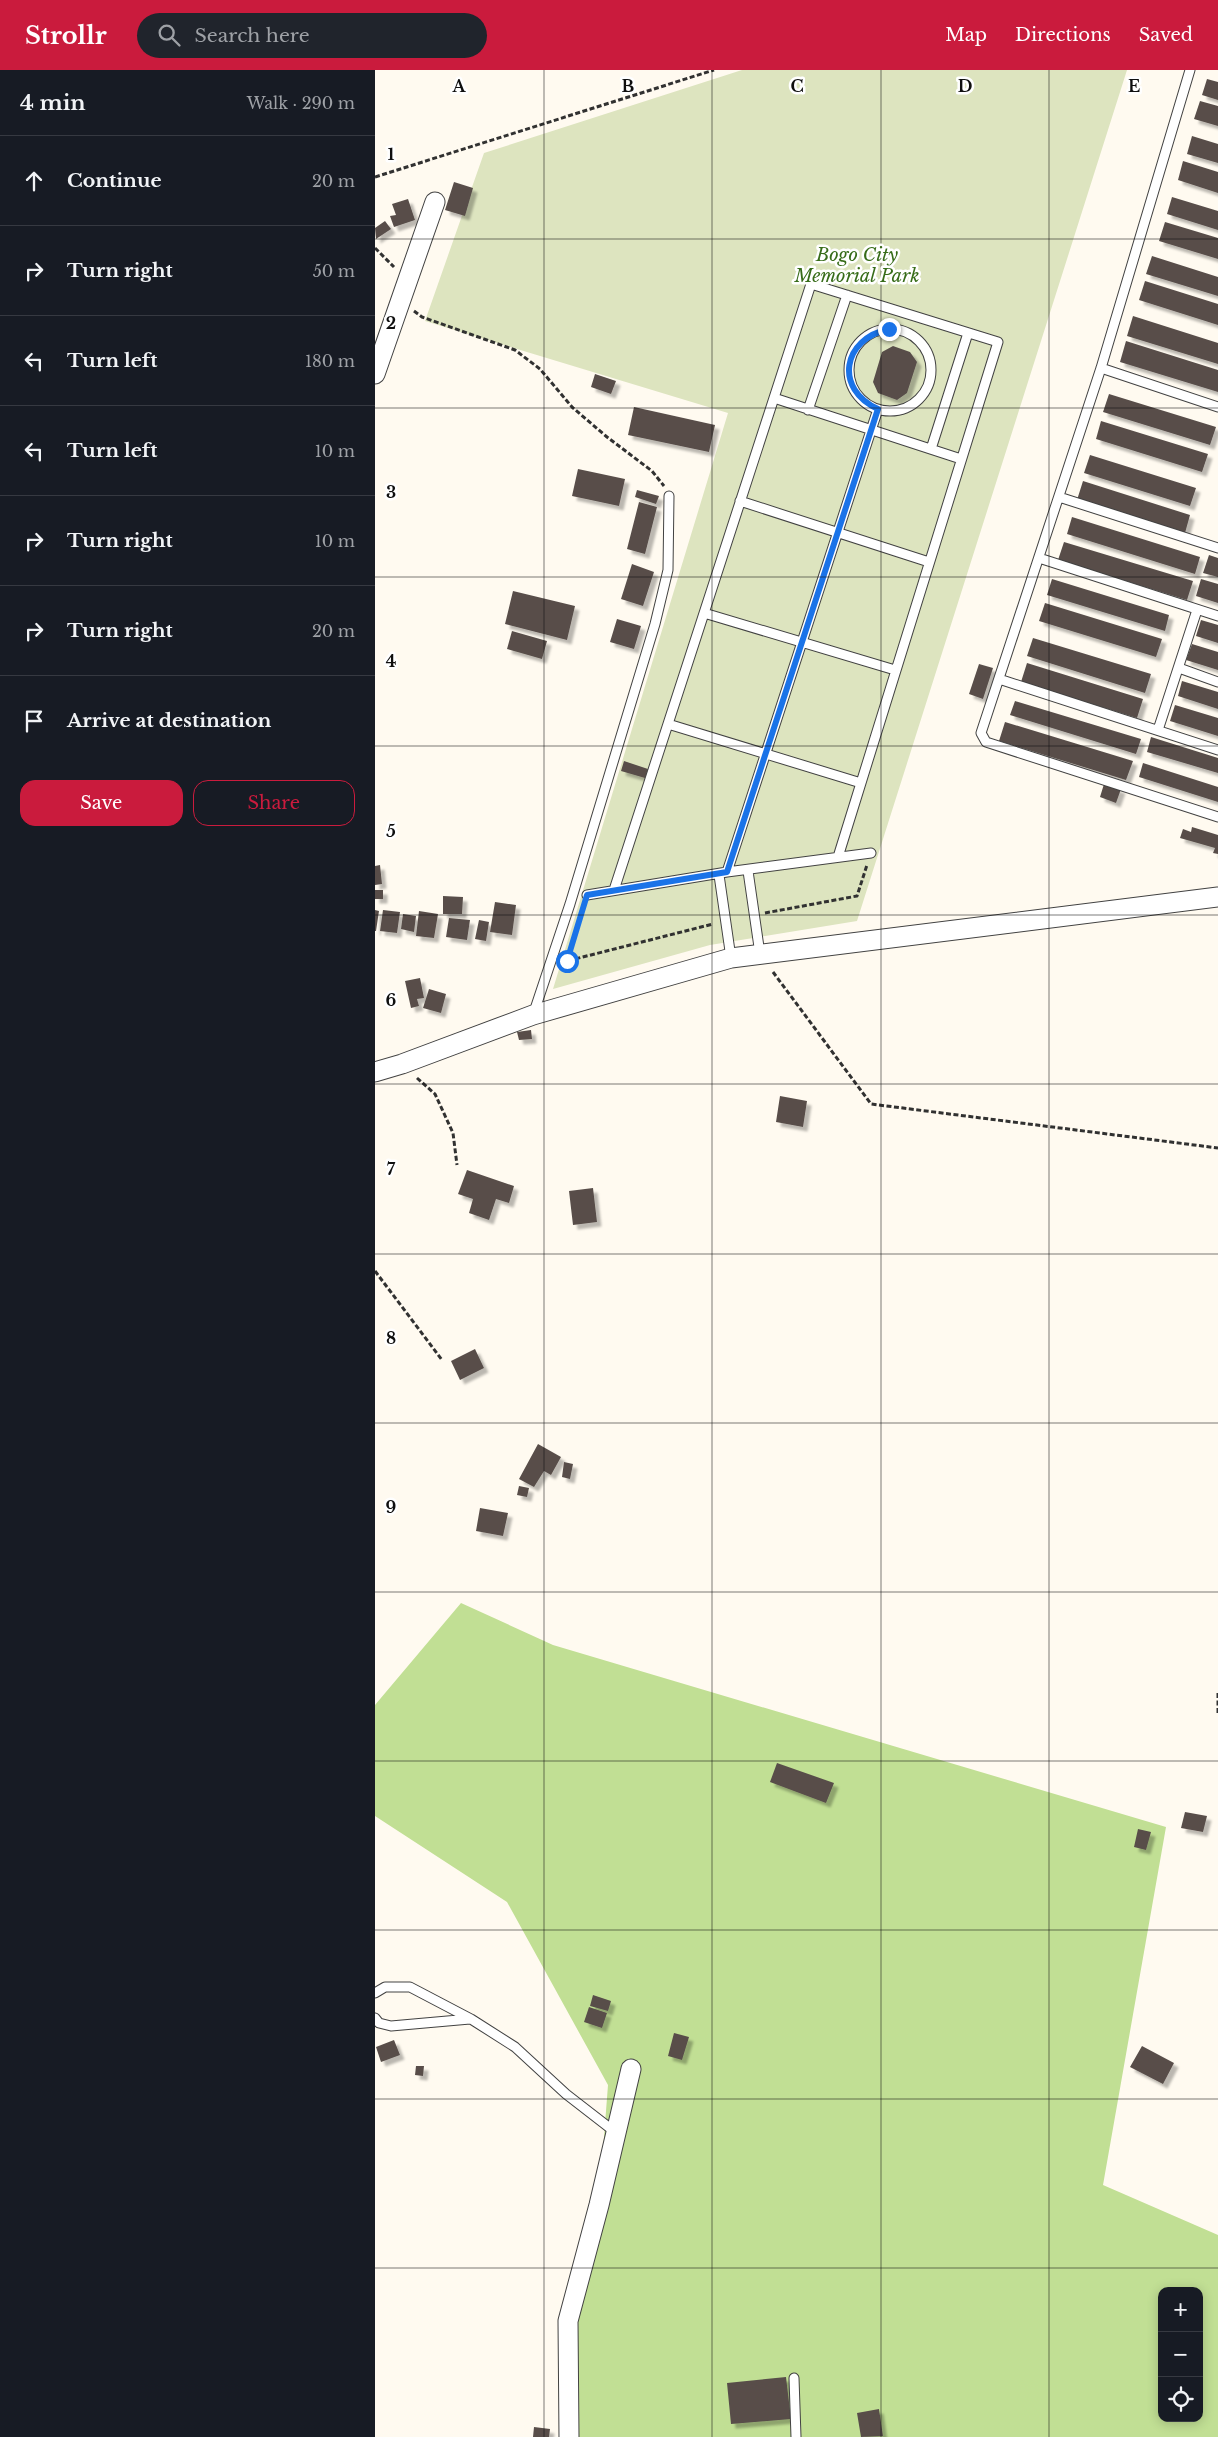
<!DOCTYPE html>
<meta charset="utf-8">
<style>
:root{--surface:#171b24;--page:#20242c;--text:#f1f3f6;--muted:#9ea1a6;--line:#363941;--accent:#ca1b3d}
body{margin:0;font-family:"Libre Baskerville",serif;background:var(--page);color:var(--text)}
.controls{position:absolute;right:15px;bottom:15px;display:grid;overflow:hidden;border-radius:10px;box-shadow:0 2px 12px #0003}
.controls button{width:45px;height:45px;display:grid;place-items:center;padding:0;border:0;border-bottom:1px solid var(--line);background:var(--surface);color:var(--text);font:25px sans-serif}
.stop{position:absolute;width:15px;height:15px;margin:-11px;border:4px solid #1a73e8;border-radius:50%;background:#fff}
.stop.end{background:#1a73e8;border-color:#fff;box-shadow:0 1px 5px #0008}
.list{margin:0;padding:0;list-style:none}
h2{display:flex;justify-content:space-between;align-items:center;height:65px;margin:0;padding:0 20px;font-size:21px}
h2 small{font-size:16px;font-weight:400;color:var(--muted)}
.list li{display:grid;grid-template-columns:32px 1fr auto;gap:15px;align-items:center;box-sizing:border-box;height:90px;padding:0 20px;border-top:1px solid var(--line)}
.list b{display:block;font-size:19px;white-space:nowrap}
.list em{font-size:16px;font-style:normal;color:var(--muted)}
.actions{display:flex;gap:10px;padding:15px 20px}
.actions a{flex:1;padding:11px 0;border:1px solid var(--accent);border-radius:15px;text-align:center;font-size:18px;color:var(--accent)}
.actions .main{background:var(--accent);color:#fff}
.icon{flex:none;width:28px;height:28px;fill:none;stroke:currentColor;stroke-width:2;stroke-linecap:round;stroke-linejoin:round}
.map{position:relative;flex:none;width:843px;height:2367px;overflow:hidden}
header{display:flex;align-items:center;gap:30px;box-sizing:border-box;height:70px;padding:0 25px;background:var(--accent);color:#fff}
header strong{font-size:24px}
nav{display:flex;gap:28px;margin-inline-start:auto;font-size:18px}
.search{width:350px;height:45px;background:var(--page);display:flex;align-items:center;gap:12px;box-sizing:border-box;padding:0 18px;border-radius:28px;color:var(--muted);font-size:19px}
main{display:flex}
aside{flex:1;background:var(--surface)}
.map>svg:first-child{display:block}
</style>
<header>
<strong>Strollr</strong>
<div class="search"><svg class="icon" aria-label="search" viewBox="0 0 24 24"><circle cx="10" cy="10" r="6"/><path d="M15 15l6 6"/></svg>Search here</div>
<nav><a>Map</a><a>Directions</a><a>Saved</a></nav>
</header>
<main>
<aside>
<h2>4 min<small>Walk · 290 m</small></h2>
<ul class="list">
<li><svg class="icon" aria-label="ahead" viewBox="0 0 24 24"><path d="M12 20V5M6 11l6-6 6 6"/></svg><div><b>Continue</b></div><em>20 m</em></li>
<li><svg class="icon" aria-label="right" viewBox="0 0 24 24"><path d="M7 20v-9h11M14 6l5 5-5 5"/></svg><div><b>Turn right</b></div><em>50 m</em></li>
<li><svg class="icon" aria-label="left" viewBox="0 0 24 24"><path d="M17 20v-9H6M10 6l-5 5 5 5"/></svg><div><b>Turn left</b></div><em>180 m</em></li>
<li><svg class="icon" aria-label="left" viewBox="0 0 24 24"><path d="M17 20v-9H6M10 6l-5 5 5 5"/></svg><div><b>Turn left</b></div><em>10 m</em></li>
<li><svg class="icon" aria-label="right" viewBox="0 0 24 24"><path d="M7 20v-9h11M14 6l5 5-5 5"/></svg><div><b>Turn right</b></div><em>10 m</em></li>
<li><svg class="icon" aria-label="right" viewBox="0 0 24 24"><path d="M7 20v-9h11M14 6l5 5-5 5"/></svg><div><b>Turn right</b></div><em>20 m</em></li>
<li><svg class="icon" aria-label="arrive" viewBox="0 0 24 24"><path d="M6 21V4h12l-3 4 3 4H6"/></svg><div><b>Arrive at destination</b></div></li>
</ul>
<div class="actions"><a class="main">Save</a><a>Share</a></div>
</aside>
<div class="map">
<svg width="843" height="2367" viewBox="0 0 843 2367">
<defs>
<filter id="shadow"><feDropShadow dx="4.5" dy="4.5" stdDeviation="1" flood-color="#0004"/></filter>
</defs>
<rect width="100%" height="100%" fill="#fffaf0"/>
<path fill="#c1df94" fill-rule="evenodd" d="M86,1533L178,1575L791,1757L728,2115L843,2165V2367H198L193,2272L223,2145L233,2015L132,1832L0,1746V1635ZM787,2221H824V2348H787Z"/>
<path fill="#dde4bf" d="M367,0H752L482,851L335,875L178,919L353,343L50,251L109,83Z"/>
<path fill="#584e4a" filter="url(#shadow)" d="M832,9L843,12V30L827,25Z
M825,31L843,36V56L819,49Z
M817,66L843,74V93L812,84Z
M808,91L843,102V123L803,110Z
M79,112L98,118L90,146L70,140Z
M797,127L843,141V160L792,144Z
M33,129L40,150L19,157L15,146L21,145L17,134Z
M10,151L16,159L1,169L0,158Z
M790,152L843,168V189L784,171Z
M777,186L843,207V226L771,204Z
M770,211L843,234V255L764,230Z
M758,246L843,273V294L752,266Z
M751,271L843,300V322L745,292Z
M518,276L535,282L542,292L532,323L522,330L503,323L498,312L507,282Z
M220,304L241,311L236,324L216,317Z
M734,324L841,357L835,375L728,342Z
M259,337L340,355L334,382L253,365Z
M726,351L833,384L827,402L721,369Z
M715,385L821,418L815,436L709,403Z
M203,399L250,409L244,436L197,426Z
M708,411L815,445L810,463L702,430Z
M262,420L284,426L281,434L260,427Z
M264,432L282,437L270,484L252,479Z
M697,447L825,487L820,504L692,464Z
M689,472L818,511L812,530L683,490Z
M834,485L843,488V507L828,503Z
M257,494L279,502L268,536L246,529Z
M677,509L794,545L790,561L672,525Z
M826,509L843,514V533L821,526Z
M138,521L200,536L192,570L130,554Z
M670,533L787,569L781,587L664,551Z
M242,549L266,556L259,579L235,572Z
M826,550L843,555V573L821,566Z
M137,561L172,571L167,589L132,579Z
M658,568L776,604L770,623L652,586Z
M817,574L843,582V600L811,590Z
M652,593L768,629L762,648L646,612Z
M604,594L618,598L608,629L594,624Z
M807,611L843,622V639L803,626Z
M640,631L766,669L761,684L635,645Z
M800,635L843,648V666L795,651Z
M630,652L758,691L751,710L624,671Z
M776,667L843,688V703L772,682Z
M249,691L273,699L270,708L246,701Z
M768,693L843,717V732L764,707Z
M729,714L746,719L741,733L725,727Z
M817,757L843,765V784L838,783L840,778L805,768L808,759L816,762Z
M5,795L7,814L0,815V796Z
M0,820H8V829H0Z
M68,826L88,827L87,844H68Z
M120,832L141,835L137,865L115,862Z
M0,840L4,841L1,861H0Z
M8,840L25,842L22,863L5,861Z
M44,841L63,844L59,868L41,866Z
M28,844L41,846L39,862L26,859Z
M74,848L95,850L92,870L71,867Z
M104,850L114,852L111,871L100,869Z
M45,908L49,928L42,929L44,936L36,938L30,911Z
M54,919L71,924L66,943L48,938Z
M156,960L157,969L144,970L142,962Z
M405,1026L432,1031L428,1057L401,1052Z
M92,1100L139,1116L134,1133L121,1129L114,1150L94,1143L98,1129L83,1124Z
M218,1118L222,1152L198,1155L194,1121Z
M100,1279L109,1298L85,1310L76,1291Z
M163,1374L186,1387L176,1405L169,1401L159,1417L144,1409Z
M189,1392L198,1394L195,1409L187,1407Z
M144,1416L154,1418L152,1427L142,1425Z
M105,1438L133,1443L128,1466L101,1461Z
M402,1693L459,1713L451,1733L395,1712Z
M810,1742L832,1746L828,1762L806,1758Z
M763,1759L776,1762L771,1780L759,1777Z
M218,1925L236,1931L233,1941L215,1936Z
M214,1937L232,1943L227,1958L209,1952Z
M299,1963L314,1967L307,1990L293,1986Z
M19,1970L25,1985L6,1992L1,1977Z
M767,1976L799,1993L788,2014L755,1997Z
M41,1996H49L48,2006L40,2005Z
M411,2307L416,2349L356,2354L352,2313Z
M504,2339L508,2366L486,2367L482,2343Z
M159,2357L175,2359L174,2367H158Z"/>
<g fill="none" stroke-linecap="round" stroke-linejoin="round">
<defs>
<path id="service" d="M815,0L726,298L606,663L611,672L843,747
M474 300a41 41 0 1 1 82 0a41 41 0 1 1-82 0Z
M726,298L843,337
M399,328L586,389
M433,340L472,225
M556,379L593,263
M684,427L843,478
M365,431L554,492
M664,488L843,546
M329,543L520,600
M804,598L843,612
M624,609L843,680
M293,654L486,713
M783,660L822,540
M373,801L385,884
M352,802L503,339
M344,805L356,888
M239,820L436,214L623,272L463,787
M212,825L352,802L496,783
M158,945L195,834L280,554L293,500L294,426
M0,1923L10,1917H35L96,1949L140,1977L191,2024L240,2062
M0,1948L4,1953L16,1956L95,1949
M419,2308L421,2367"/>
<path id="minor" d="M0,304L60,132
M0,1002L27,994L158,945L356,888L843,827
M194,2367L193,2251L224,2135L256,1999"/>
</defs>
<use href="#service" stroke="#424242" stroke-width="11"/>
<use href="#minor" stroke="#424242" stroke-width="21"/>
<path stroke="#313131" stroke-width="3" stroke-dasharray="5 2.5" stroke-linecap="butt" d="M0,107L339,0
M0,178L19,197
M39,241L47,247L140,280L165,299L197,337L232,367L277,401L289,416
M390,843L482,826L492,795
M194,885L192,891L338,854
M398,902L496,1034L843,1078
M42,1008L60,1024L78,1063L82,1095
M0,1201L67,1290
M843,1623V1644"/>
<use href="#service" stroke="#fff" stroke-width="9"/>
<use href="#minor" stroke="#fff" stroke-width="19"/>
</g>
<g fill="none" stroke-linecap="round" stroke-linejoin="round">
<path stroke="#1a73e8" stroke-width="6" d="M192,891L212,825L352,802L503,339C459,319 467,269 514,259"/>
</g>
<path fill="none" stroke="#0f0f0f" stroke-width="1" stroke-opacity="0.55" d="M169,0V2367M337,0V2367M506,0V2367M674,0V2367M0,169H843M0,338H843M0,507H843M0,676H843M0,845H843M0,1014H843M0,1184H843M0,1353H843M0,1522H843M0,1691H843M0,1860H843M0,2029H843M0,2198H843"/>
<g text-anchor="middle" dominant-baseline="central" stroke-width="5" stroke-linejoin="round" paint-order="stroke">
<g font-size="18" font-style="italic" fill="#376c19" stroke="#fff">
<text x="482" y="185">Bogo City<tspan x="482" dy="21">Memorial Park</tspan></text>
</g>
</g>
<g font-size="16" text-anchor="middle" font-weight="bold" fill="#0f0f0f" stroke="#fff" stroke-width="5" stroke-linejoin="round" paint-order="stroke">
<text x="84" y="22">A</text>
<text x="253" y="22">B</text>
<text x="422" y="22">C</text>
<text x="590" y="22">D</text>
<text x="759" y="22">E</text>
<text x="16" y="90">1</text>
<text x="16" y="259">2</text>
<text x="16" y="428">3</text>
<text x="16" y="597">4</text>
<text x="16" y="767">5</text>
<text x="16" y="936">6</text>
<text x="16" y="1105">7</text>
<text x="16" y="1274">8</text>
<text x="16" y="1443">9</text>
</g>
</svg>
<div class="controls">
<button>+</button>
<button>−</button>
<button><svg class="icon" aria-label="locate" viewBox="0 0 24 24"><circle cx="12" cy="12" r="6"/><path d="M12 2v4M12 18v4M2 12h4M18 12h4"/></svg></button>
</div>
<div class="stop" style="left:192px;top:891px"></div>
<div class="stop end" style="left:514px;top:259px"></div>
</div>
</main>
